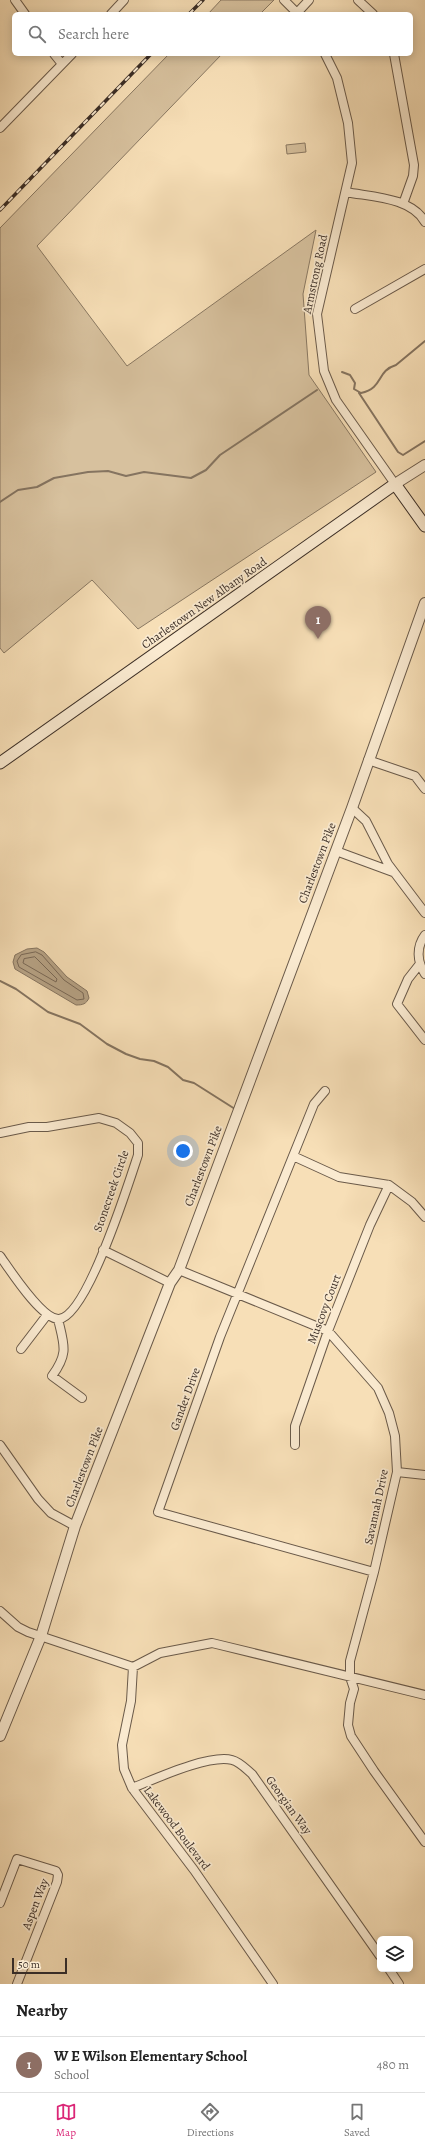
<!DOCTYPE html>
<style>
:root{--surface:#fff;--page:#f2f2f2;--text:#222;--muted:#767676;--line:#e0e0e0;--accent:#db2777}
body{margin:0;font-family:Alegreya,serif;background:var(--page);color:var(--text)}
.controls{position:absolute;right:12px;bottom:12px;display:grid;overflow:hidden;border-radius:6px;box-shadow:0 2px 10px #0003}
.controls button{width:36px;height:36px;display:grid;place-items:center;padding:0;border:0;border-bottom:1px solid var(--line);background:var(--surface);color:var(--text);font:20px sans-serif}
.scale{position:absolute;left:12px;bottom:10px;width:55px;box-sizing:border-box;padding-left:4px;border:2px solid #3b2e26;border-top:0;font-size:11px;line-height:14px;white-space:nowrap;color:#3b2e26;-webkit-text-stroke:3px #faead0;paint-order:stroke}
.you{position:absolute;left:183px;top:1151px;width:14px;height:14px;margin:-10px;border:3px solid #fff;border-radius:50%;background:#1a73e8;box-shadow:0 0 0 6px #1a73e833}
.badge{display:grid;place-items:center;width:26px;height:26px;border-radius:50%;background:var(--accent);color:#fff;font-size:13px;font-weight:700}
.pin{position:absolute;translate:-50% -33px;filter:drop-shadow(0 1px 2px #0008)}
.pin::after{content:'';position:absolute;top:21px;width:14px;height:12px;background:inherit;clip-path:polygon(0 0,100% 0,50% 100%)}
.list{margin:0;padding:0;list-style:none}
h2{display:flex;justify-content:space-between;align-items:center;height:52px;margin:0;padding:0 16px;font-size:17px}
h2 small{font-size:13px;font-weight:400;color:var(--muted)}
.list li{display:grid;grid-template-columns:26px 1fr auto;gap:12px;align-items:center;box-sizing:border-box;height:56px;padding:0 16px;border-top:1px solid var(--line)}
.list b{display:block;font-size:15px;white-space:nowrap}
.list p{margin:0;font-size:13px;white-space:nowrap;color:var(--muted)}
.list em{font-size:13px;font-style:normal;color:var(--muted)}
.icon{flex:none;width:22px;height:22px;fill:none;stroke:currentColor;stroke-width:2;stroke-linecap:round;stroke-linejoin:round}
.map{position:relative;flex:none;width:425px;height:1984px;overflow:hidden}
.search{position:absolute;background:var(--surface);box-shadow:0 2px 10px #0003;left:12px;right:12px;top:12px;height:44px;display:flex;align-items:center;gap:10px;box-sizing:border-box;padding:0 14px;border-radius:6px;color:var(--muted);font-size:15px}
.sheet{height:108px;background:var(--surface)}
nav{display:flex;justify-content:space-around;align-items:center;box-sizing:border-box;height:56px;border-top:1px solid var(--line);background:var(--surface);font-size:11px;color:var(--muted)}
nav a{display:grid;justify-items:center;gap:2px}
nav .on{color:var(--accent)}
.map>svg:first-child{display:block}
</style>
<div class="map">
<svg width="425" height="1984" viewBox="0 0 425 1984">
<rect width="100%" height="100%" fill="#f7dfb7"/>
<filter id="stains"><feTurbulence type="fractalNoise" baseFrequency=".005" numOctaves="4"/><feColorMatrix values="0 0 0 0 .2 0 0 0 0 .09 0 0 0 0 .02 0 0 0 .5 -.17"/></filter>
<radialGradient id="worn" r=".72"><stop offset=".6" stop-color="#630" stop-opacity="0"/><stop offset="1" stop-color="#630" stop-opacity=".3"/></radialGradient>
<path fill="#d7c19e" stroke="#897862" d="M221,0H274L260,14H208Z
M169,54H222L37,246L127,366L316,230L303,294L309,375L376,472L138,629L92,580L4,653L0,648V228Z
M305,143L306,152L287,154L286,145Z"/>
<path fill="#b7a386" stroke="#857460" d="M37,948L44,952L67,977L87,991L89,998C86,1004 83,1005 76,1005L15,969L13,962L15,955L27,949Z"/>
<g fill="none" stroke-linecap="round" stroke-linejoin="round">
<path stroke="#796856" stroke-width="1" d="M36,952L42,955L64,980L83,993L84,999L77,1000L19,967L17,961L21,955Z
M35,957L57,979L56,982L23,963L24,959Z"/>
<path stroke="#857460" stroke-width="2" d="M342,372L350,375L355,383L354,389L361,393C384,388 376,371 396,365L425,341
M359,393L398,452L403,455L425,441
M0,502L18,490L37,487L54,478L88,472L108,471L126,476L144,472L191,478L206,470L220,455L317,390
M0,981L16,989L48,1012L80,1024L107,1044L126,1054L140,1059L154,1061L168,1067L183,1080L194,1083L235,1109"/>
<defs>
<path id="minor" d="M15,0L25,14
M284,0L298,14
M358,0L373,14
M297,13L309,0
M111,14L124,0
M54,54L62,64
M325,54L337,78L348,123L352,163L317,314L324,371L336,400L395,484
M394,54L414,165L413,176L403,204
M0,128L72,54
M346,192C371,197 411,197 425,222
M355,309L425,269
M368,760L415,776L425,789
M352,808L366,821L388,864L425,913
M336,851L393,872
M425,935C416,947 417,962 425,974
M419,965L408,979L397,1004L425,1040
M325,1091L314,1104L220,1337L158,1512L374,1572
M0,1133L29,1127H47L99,1118L116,1123L130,1133L138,1143V1155C129,1182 87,1316 59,1319C42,1320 10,1270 0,1256
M293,1156L339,1177L389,1185L412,1202L425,1217
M103,1250L170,1283
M179,1270L328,1331L378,1388L389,1413L395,1436L397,1472L374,1572L350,1661V1677L354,1689L350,1703L348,1725L351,1736L374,1771L425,1842
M58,1319C64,1345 69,1353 52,1376L82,1398
M21,1349L47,1315
M0,1445L38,1499L51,1513L75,1526
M295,1445V1426L328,1331L370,1225L389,1185
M397,1472L425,1475
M0,1611L18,1627L28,1632L133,1667L160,1653L212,1643L425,1695
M133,1667L131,1701L122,1745L124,1769L132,1788L194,1870L273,1984
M132,1788C155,1779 209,1754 232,1760C240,1762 246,1769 252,1774L380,1956
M0,1903L17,1859L56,1871L58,1875L57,1882L17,1984
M389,1969L399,1984"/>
<path id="tertiary" d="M395,484L425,465
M0,1736L41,1636L75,1526L170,1283L179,1270L352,808L425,603"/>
<path id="secondary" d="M0,763L395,484L425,526"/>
</defs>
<use href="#minor" stroke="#6a5a4a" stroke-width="10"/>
<use href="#tertiary" stroke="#6a5a4a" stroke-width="12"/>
<use href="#secondary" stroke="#3b2e26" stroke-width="13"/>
<use href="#minor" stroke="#faead0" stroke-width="8"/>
<use href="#tertiary" stroke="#faead0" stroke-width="10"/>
<use href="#secondary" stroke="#faead0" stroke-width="11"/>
<defs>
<path id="rail" d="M189,14L203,0
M0,210L151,54"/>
</defs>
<use href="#rail" stroke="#3b2e26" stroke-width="3.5"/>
<use href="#rail" stroke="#faead0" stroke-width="2" stroke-dasharray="6" stroke-linecap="butt"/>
</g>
<g text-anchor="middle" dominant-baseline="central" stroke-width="3.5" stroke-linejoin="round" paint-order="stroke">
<g font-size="12" fill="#3b2e26" stroke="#faead0">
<text transform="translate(315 274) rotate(-78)">Armstrong Road</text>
<text transform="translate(204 603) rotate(-35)">Charlestown New Albany Road</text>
<text transform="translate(317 863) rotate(-69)">Charlestown Pike</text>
<text transform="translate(203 1166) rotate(-69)">Charlestown Pike</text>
<text transform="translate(111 1191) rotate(-71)">Stonecreek Circle</text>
<text transform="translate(324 1309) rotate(-69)">Muscovy Court</text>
<text transform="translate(185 1399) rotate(-70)">Gander Drive</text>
<text transform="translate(84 1467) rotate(-69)">Charlestown Pike</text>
<text transform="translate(376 1507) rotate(-78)">Savannah Drive</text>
<text transform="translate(289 1805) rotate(54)">Georgian Way</text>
<text transform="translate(177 1828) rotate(53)">Lakewood Boulevard</text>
<text transform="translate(35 1904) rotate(-69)">Aspen Way</text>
</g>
</g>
<rect width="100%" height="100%" filter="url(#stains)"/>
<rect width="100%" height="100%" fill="url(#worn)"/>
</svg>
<div class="controls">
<button><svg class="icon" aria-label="layers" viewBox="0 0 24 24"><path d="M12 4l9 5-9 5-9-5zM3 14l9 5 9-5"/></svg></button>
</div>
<div class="scale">50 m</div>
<div class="you"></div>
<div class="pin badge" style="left:318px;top:639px;background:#8d6e63">1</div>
<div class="search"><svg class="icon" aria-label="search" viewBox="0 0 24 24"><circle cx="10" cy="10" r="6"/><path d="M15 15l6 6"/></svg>Search here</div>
</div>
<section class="sheet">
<h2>Nearby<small></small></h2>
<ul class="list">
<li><span class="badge" style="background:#8d6e63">1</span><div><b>W E Wilson Elementary School</b><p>School</p></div><em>480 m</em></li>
</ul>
</section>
<nav>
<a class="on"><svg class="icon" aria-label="map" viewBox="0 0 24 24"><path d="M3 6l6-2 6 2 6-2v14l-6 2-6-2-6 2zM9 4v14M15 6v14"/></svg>Map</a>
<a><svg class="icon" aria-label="directions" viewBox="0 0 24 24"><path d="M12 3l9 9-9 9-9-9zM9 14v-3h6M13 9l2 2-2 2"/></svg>Directions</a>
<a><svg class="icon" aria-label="saved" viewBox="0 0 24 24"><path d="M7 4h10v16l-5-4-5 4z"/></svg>Saved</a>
</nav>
